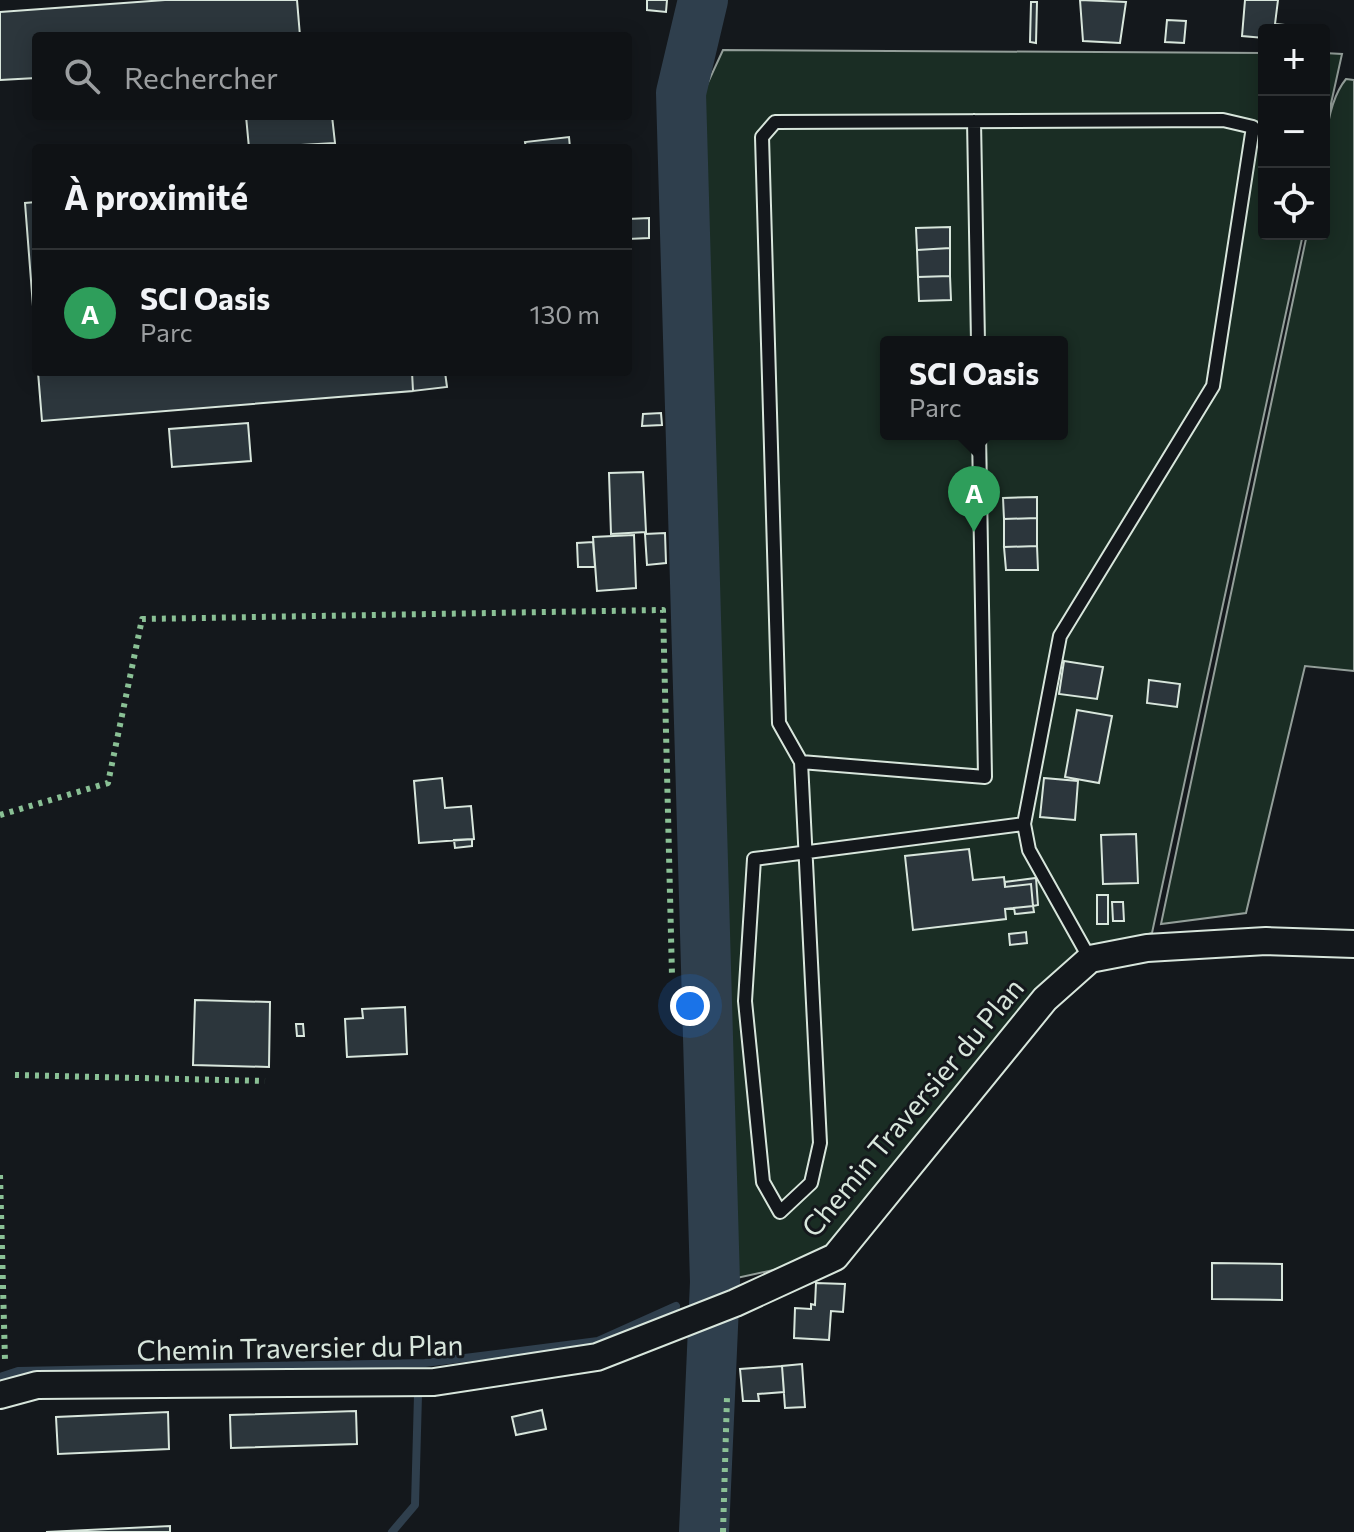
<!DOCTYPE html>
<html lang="fr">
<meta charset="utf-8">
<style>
:root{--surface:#0f1215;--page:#1d2022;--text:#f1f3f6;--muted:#9b9ea0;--line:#2f3234;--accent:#0b8043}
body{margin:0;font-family:Commissioner,sans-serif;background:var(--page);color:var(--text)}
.controls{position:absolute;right:24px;top:24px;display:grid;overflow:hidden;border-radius:8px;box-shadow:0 4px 20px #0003}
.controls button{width:72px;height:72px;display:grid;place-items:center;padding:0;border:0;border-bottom:2px solid var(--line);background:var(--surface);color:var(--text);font:40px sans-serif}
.you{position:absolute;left:690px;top:1006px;width:28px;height:28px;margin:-20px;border:6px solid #fff;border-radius:50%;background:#1a73e8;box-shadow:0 0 0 12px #1a73e833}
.badge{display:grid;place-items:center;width:52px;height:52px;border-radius:50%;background:var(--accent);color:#fff;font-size:26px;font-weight:700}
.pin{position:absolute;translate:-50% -66px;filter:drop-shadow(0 2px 4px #0008)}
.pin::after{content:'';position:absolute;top:42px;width:28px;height:24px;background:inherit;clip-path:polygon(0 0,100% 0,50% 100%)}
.popup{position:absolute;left:880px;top:336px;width:188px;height:104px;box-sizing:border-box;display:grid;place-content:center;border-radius:8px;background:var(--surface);filter:drop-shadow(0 2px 6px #0005);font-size:26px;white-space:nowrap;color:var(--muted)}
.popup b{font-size:30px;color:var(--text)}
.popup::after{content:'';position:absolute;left:50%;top:100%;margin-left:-16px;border:16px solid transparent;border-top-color:var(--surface)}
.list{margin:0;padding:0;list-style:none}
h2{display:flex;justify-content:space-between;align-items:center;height:104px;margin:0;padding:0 32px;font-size:34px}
h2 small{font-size:26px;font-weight:400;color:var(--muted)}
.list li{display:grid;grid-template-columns:52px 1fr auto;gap:24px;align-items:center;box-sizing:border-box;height:128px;padding:0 32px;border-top:2px solid var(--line)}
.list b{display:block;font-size:30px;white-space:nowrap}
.list p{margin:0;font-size:26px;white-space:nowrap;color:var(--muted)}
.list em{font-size:26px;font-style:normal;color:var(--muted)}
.icon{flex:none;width:44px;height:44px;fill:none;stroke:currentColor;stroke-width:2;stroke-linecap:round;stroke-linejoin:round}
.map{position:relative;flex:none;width:1354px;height:1532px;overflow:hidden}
.search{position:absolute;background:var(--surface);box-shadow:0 4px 20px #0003;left:32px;top:32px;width:600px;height:88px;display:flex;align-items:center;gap:20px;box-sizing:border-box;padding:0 28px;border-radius:8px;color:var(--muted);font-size:30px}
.panel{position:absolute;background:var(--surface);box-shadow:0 4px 20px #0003;left:32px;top:144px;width:600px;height:232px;border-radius:8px}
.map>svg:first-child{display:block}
</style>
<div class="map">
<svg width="1354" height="1532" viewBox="0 0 1354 1532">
<rect width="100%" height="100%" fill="#14181c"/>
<path fill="#1a2d24" stroke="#939e99" stroke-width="2" fill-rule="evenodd" d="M723,50L1264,53V234H1303L1152,933L1084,952L1032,994L834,1243L796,1265L732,1279L722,829L692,117ZM886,342H1062V434H886Z
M1324,53L1342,54L1324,135Z
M1346,79L1354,80V671L1305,666L1246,913L1161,924L1307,234H1324C1324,191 1318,113 1346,79Z"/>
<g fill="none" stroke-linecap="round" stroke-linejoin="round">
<path stroke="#2f3f4d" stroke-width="8" d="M0,1377L18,1371L425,1363L598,1341L676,1306
M392,1532L415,1505L418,1395"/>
<path stroke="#2f3f4d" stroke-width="50" d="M703,0L681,93L715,1282L704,1532"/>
</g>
<path fill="#2c363c" stroke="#d8e6dc" stroke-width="2" d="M165,0H297L300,36H36V78L0,80V12Z
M647,0H667L666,12L647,10Z
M1080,0L1126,2L1120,43L1083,41Z
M1245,0H1278L1275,24L1284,25V30H1264V38L1242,36Z
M1031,2H1037L1036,43L1030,42Z
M1167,20L1186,21L1184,43L1165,42Z
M246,116H332L335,143L249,148Z
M569,137L570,148H526L525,142Z
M36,202V345L25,203Z
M649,218V238L628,239V219Z
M950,227V248L917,250L916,228Z
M950,248V276L918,277L917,250Z
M950,276L951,300L919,301L918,277Z
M38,372H412L413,391L42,421Z
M412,372H445L447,387L413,391Z
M661,413L662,425L642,426L643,414Z
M248,423L251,461L172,467L169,429Z
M643,472L646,532L611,534L609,473Z
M1037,497V518L1004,519L1003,498Z
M1037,518V546L1004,547V519Z
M665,533L666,563L647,565L645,534Z
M634,535L636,588L597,591L593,537Z
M593,542L595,567H578L577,543Z
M1037,546L1038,570H1006L1004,547Z
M1064,661L1103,667L1097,699L1059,694Z
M1149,680L1180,684L1177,707L1147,703Z
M1077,710L1112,716L1099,783L1065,777Z
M442,778L445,808L471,806L474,839L419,843L414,781Z
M1044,778L1078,781L1075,820L1040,817Z
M1136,834L1138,883L1103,884L1101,835Z
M472,839V846L455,848L454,840Z
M969,849L973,880L1004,877L1005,887L1031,884L1033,906L1005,909L1006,919L913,930L905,856Z
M1036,878L1038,905L1033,906L1031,884L1005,887V882Z
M1097,895H1108V924H1097Z
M1112,902H1123L1124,921H1113Z
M1033,906L1034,912L1015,914L1014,908Z
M1026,932L1027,943L1010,945L1009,934Z
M195,1000L270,1002L269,1067L193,1065Z
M405,1007L407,1054L347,1057L345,1019L363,1018L362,1009Z
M296,1024H303L304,1036H297Z
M1212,1263L1282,1264V1300L1212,1299Z
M816,1283L845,1284L843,1312L831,1311L829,1340L794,1338L795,1308L811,1309V1304L815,1305Z
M802,1364L805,1407L785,1408L782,1366Z
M782,1366L784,1392L758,1394L759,1401H743L740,1369Z
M542,1410L546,1429L516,1435L512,1417Z
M356,1411L357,1444L231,1448L230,1415Z
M168,1412L169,1449L58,1454L56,1417Z
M170,1526V1532H46Z"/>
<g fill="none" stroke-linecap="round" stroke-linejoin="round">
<defs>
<path id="service" d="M974,121L978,342
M979,434L985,777L801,762L779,723L762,137L775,122L1223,120L1253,127L1213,386L1060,636L1024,824L1029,850L1090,959
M801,762L820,1143L811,1183L780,1212L763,1182L745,1001L754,859L1024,824"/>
<path id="minor" d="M0,1395L37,1385L434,1382L597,1357L735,1303L835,1257L1045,999L1090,959L1147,948L1266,941L1354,944"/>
</defs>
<use href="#service" stroke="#d8e6dc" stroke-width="16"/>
<use href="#minor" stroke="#d8e6dc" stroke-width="30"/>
<use href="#service" stroke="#14181c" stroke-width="12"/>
<use href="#minor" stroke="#14181c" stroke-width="26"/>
<path stroke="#8ac095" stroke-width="6" stroke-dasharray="4 6" stroke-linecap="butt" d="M0,815L108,783L142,619L663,610L672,976
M15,1075L265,1081
M0,1175L5,1361
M723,1532L727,1397"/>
</g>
<g text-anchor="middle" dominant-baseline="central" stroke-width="6" stroke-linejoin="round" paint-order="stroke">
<g font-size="28" fill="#d8e6dc" stroke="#14181c">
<text transform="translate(912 1107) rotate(-50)">Chemin Traversier du Plan</text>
<text transform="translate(300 1347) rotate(-1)">Chemin Traversier du Plan</text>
</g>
</g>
</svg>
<div class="controls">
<button>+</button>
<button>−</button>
<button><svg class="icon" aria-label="locate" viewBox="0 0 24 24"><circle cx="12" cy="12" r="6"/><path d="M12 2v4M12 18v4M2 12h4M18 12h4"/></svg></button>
</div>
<div class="you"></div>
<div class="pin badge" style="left:974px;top:532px;background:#2e9e5b">A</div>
<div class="popup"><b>SCI Oasis</b>Parc</div>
<div class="search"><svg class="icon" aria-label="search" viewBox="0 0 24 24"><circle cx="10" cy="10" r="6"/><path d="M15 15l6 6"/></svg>Rechercher</div>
<section class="panel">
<h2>À proximité<small></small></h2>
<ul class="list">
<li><span class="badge" style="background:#2e9e5b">A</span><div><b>SCI Oasis</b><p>Parc</p></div><em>130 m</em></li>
</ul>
</section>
</div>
